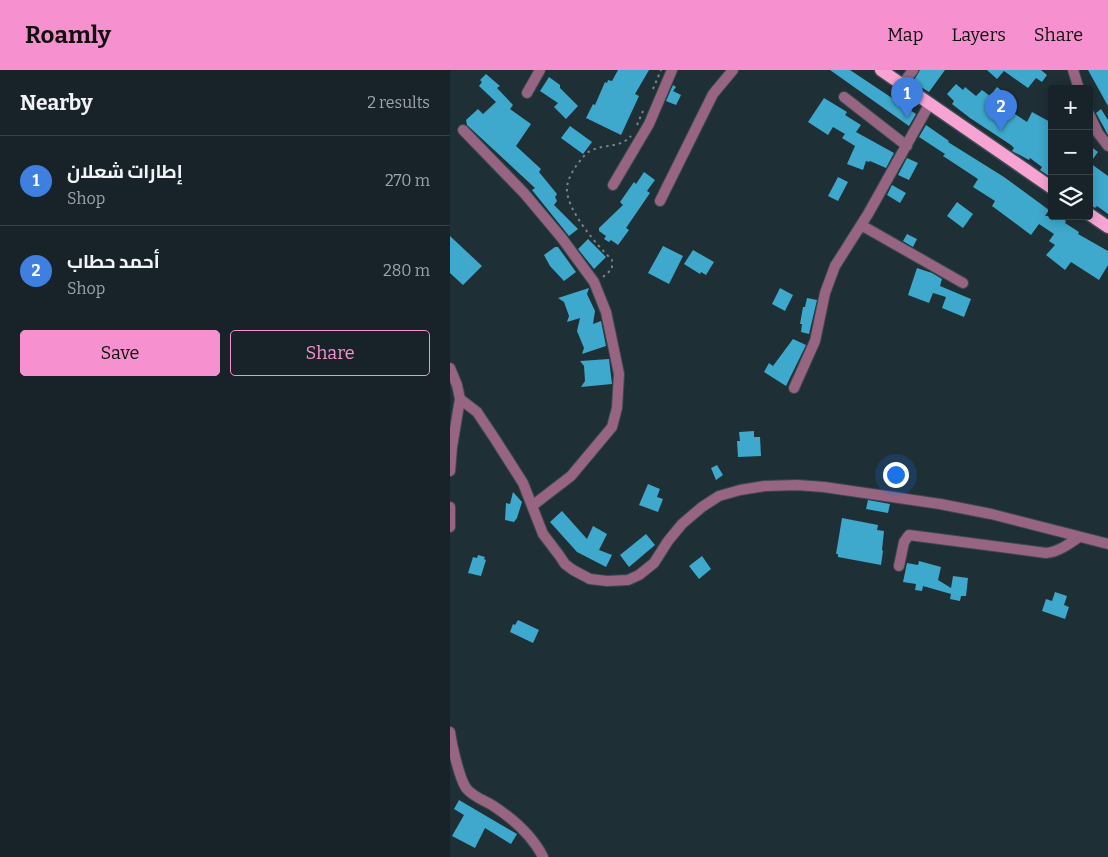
<!DOCTYPE html>
<meta charset="utf-8">
<style>
:root{--surface:#172328;--page:#202b30;--text:#f1f3f6;--muted:#9ea4a8;--line:#364045;--accent:#f790ce}
body{margin:0;font-family:Bitter,Cairo,serif;background:var(--page);color:var(--text)}
.controls{position:absolute;right:15px;top:15px;display:grid;overflow:hidden;border-radius:5px;box-shadow:0 2px 12px #0003}
.controls button{width:45px;height:45px;display:grid;place-items:center;padding:0;border:0;border-bottom:1px solid var(--line);background:var(--surface);color:var(--text);font:25px sans-serif}
.you{position:absolute;left:445px;top:404px;width:18px;height:18px;margin:-12px;border:4px solid #fff;border-radius:50%;background:#1a73e8;box-shadow:0 0 0 8px #1a73e833}
.badge{display:grid;place-items:center;width:32px;height:32px;border-radius:50%;background:var(--accent);color:#fff;font-size:16px;font-weight:700}
.pin{position:absolute;translate:-50% -41px;filter:drop-shadow(0 1px 2px #0008)}
.pin::after{content:'';position:absolute;top:26px;width:18px;height:15px;background:inherit;clip-path:polygon(0 0,100% 0,50% 100%)}
.list{margin:0;padding:0;list-style:none}
h2{display:flex;justify-content:space-between;align-items:center;height:65px;margin:0;padding:0 20px;font-size:21px}
h2 small{font-size:16px;font-weight:400;color:var(--muted)}
.list li{display:grid;grid-template-columns:32px 1fr auto;gap:15px;align-items:center;box-sizing:border-box;height:90px;padding:0 20px;border-top:1px solid var(--line)}
.list b{display:block;font-size:19px;white-space:nowrap}
.list p{margin:0;font-size:16px;white-space:nowrap;color:var(--muted)}
.list em{font-size:16px;font-style:normal;color:var(--muted)}
.actions{display:flex;gap:10px;padding:15px 20px}
.actions a{flex:1;padding:11px 0;border:1px solid var(--accent);border-radius:5px;text-align:center;font-size:18px;color:var(--accent)}
.actions .main{background:var(--accent);color:#111}
.icon{flex:none;width:28px;height:28px;fill:none;stroke:currentColor;stroke-width:2;stroke-linecap:round;stroke-linejoin:round}
.map{position:relative;flex:none;width:658px;height:787px;overflow:hidden}
header{display:flex;align-items:center;gap:30px;box-sizing:border-box;height:70px;padding:0 25px;background:var(--accent);color:#111}
header strong{font-size:24px}
nav{display:flex;gap:28px;margin-inline-start:auto;font-size:18px}
main{display:flex}
aside{flex:1;background:var(--surface)}
.map>svg:first-child{display:block}
</style>
<header>
<strong>Roamly</strong>
<nav><a>Map</a><a>Layers</a><a>Share</a></nav>
</header>
<main>
<aside>
<h2>Nearby<small>2 results</small></h2>
<ul class="list">
<li><span class="badge" style="background:#3f7fe0">1</span><div><b>إطارات شعلان</b><p>Shop</p></div><em>270 m</em></li>
<li><span class="badge" style="background:#3f7fe0">2</span><div><b>أحمد حطاب</b><p>Shop</p></div><em>280 m</em></li>
</ul>
<div class="actions"><a class="main">Save</a><a>Share</a></div>
</aside>
<div class="map">
<svg width="658" height="787" viewBox="0 0 658 787">
<rect width="100%" height="100%" fill="#1f2f36"/>
<path fill="#3ea9cc" d="M168,0H199L185,24L189,26L171,65L136,48L143,34L145,35L155,12L157,13L158,10L162,11Z
M380,0H400L466,44L459,56Z
M470,0H495L479,22L463,12Z
M537,0H591L597,5L592,12L586,8L578,18L554,1L547,9Z
M638,0H658V36Z
M36,4L50,16L47,18L63,35L60,39L81,54L66,76L91,99L89,102L107,124L105,127L107,131L104,135L128,159L119,166L82,120L85,118L17,55L16,50L28,39L33,44L46,32L29,16L32,12L30,10Z
M99,7L110,15V18L128,36L116,49L104,37L108,33L90,21Z
M506,14L513,20L515,17L526,26L532,20L540,26L547,17L563,30L556,38L577,52L582,42L602,53V108L590,100L592,97L580,88L579,90L562,81L564,78L561,75L520,48L502,34L504,31L497,24Z
M223,15L226,17L223,21L231,25L226,35L216,31Z
M374,28L397,42L395,45L411,55L406,62L444,83L436,98L420,91L419,92L416,91L413,100L397,94L405,76L392,68L395,64L383,57L378,65L358,52Z
M651,39L658,50V65L646,43Z
M476,55L499,71L498,72L554,107L599,140L595,146H609L616,151L615,153L629,162L628,164L658,181V195L649,210L621,192L615,200L596,185L605,175L599,171L604,164L589,154L581,165L542,136L545,131L523,117L528,109L493,86L495,84L469,67Z
M120,56L142,72L133,84L111,68Z
M639,75L648,82L640,93L658,106V144L647,136L645,138L639,134Z
M457,88L468,93L459,110L448,105Z
M194,102L205,110L197,121L200,123L176,158L179,160L168,175L161,170L159,172L154,169L156,166L149,161V158L173,135L170,132L184,112L186,114Z
M388,107L398,112L388,131L378,126Z
M442,115L456,123L450,133L437,125Z
M507,132L523,144L513,158L497,146Z
M457,164L467,169L463,177L453,171Z
M0,166L32,196L13,215L0,203Z
M138,169L156,187L144,199L128,179Z
M213,176L233,186L219,214L198,203Z
M105,177H108L126,202L114,211L100,196L94,185Z
M243,180L264,192L256,205L251,202L250,204L234,194Z
M467,198L482,203L492,209L490,216L521,229L514,247L492,238L496,227L483,223L479,233L458,225Z
M139,218L137,224L145,241L143,254L151,251L156,276L132,284L134,278L127,261L130,248L117,252L119,246L114,232L108,228Z
M330,218L343,225L335,241L322,234Z
M357,228L367,230L359,264L351,262L352,254H350L353,237H355Z
M343,269L356,275L336,316L314,302L319,293L323,296Z
M159,289L162,314L131,317L135,311L134,296L130,291Z
M304,361V367H310L311,386L288,387L287,371H290L289,362Z
M267,395L273,405L266,410L261,398Z
M198,414L210,419L207,427L213,429L208,442L189,435Z
M63,422L72,432L67,448L64,452L55,450L56,433L60,434Z
M418,430L440,434L438,443L416,439Z
M112,441L137,469L143,456L157,464L149,480L162,485L156,497L127,482L100,452Z
M392,448L428,455L427,460L434,461L432,480L433,481L431,495L388,487V484H386Z
M196,464L205,475L179,497L170,485Z
M28,485L35,487L34,489L36,490L31,506L18,503L23,487L27,488Z
M252,486L261,499L249,509L239,496Z
M469,491L491,497L488,510L501,518L503,506L518,508L516,526H511L510,531L500,529L501,524L473,516L472,521L465,520L466,514L453,512L457,493L468,495Z
M605,522L617,526L614,535L619,537L615,549L592,541L596,529L602,531Z
M68,550L89,560L83,573L60,562L63,554L65,555Z
M9,730L67,764L61,774L35,758L25,778L2,766L14,745L4,739Z"/>
<g fill="none" stroke-linecap="round" stroke-linejoin="round">
<defs>
<path id="minor" d="M623,0L629,19
M452,15L463,0
M77,23L90,0
M394,27L457,76
M639,44L648,63L658,76
M13,60L74,123L111,167L144,212L156,242L163,275L169,304L167,338L162,357L121,406L82,436
M163,115L199,54L222,0
M210,131L263,24L283,0
M411,155L513,213
M0,298L7,315L10,329L27,342L45,369L73,413L93,464L109,485L115,494L123,500L140,509L157,511L178,510L189,505L204,493L218,471L232,454L252,437L269,426L290,420L315,416L347,415L374,417L490,434L541,444L658,474
M344,318L365,271L375,223L385,196L418,144L480,33
M0,401L2,377L10,329
M0,437V457
M449,496L454,472L459,465L596,483C608,482 619,474 629,467
M0,662C2,676 9,707 16,718C22,726 33,730 42,735C62,748 82,765 93,787"/>
<path id="primary" d="M431,0L602,118
M639,144L658,157"/>
</defs>
<use href="#minor" stroke="#3c4b51" stroke-width="12"/>
<use href="#primary" stroke="#3c4b51" stroke-width="15"/>
<path stroke="#77848a" stroke-width="2" stroke-dasharray="2.5 4" stroke-linecap="butt" d="M203,19L211,0
M187,55L193,41
M153,207L162,199V190C147,175 115,139 117,117C118,109 122,102 126,96C131,90 135,83 142,80C156,74 170,78 181,66"/>
<use href="#minor" stroke="#976582" stroke-width="10"/>
<use href="#primary" stroke="#f7a4d4" stroke-width="12"/>
</g>
</svg>
<div class="controls">
<button>+</button>
<button>−</button>
<button><svg class="icon" aria-label="layers" viewBox="0 0 24 24"><path d="M12 4l9 5-9 5-9-5zM3 14l9 5 9-5"/></svg></button>
</div>
<div class="you"></div>
<div class="pin badge" style="left:457px;top:48px;background:#3f7fe0">1</div>
<div class="pin badge" style="left:551px;top:61px;background:#3f7fe0">2</div>
</div>
</main>
